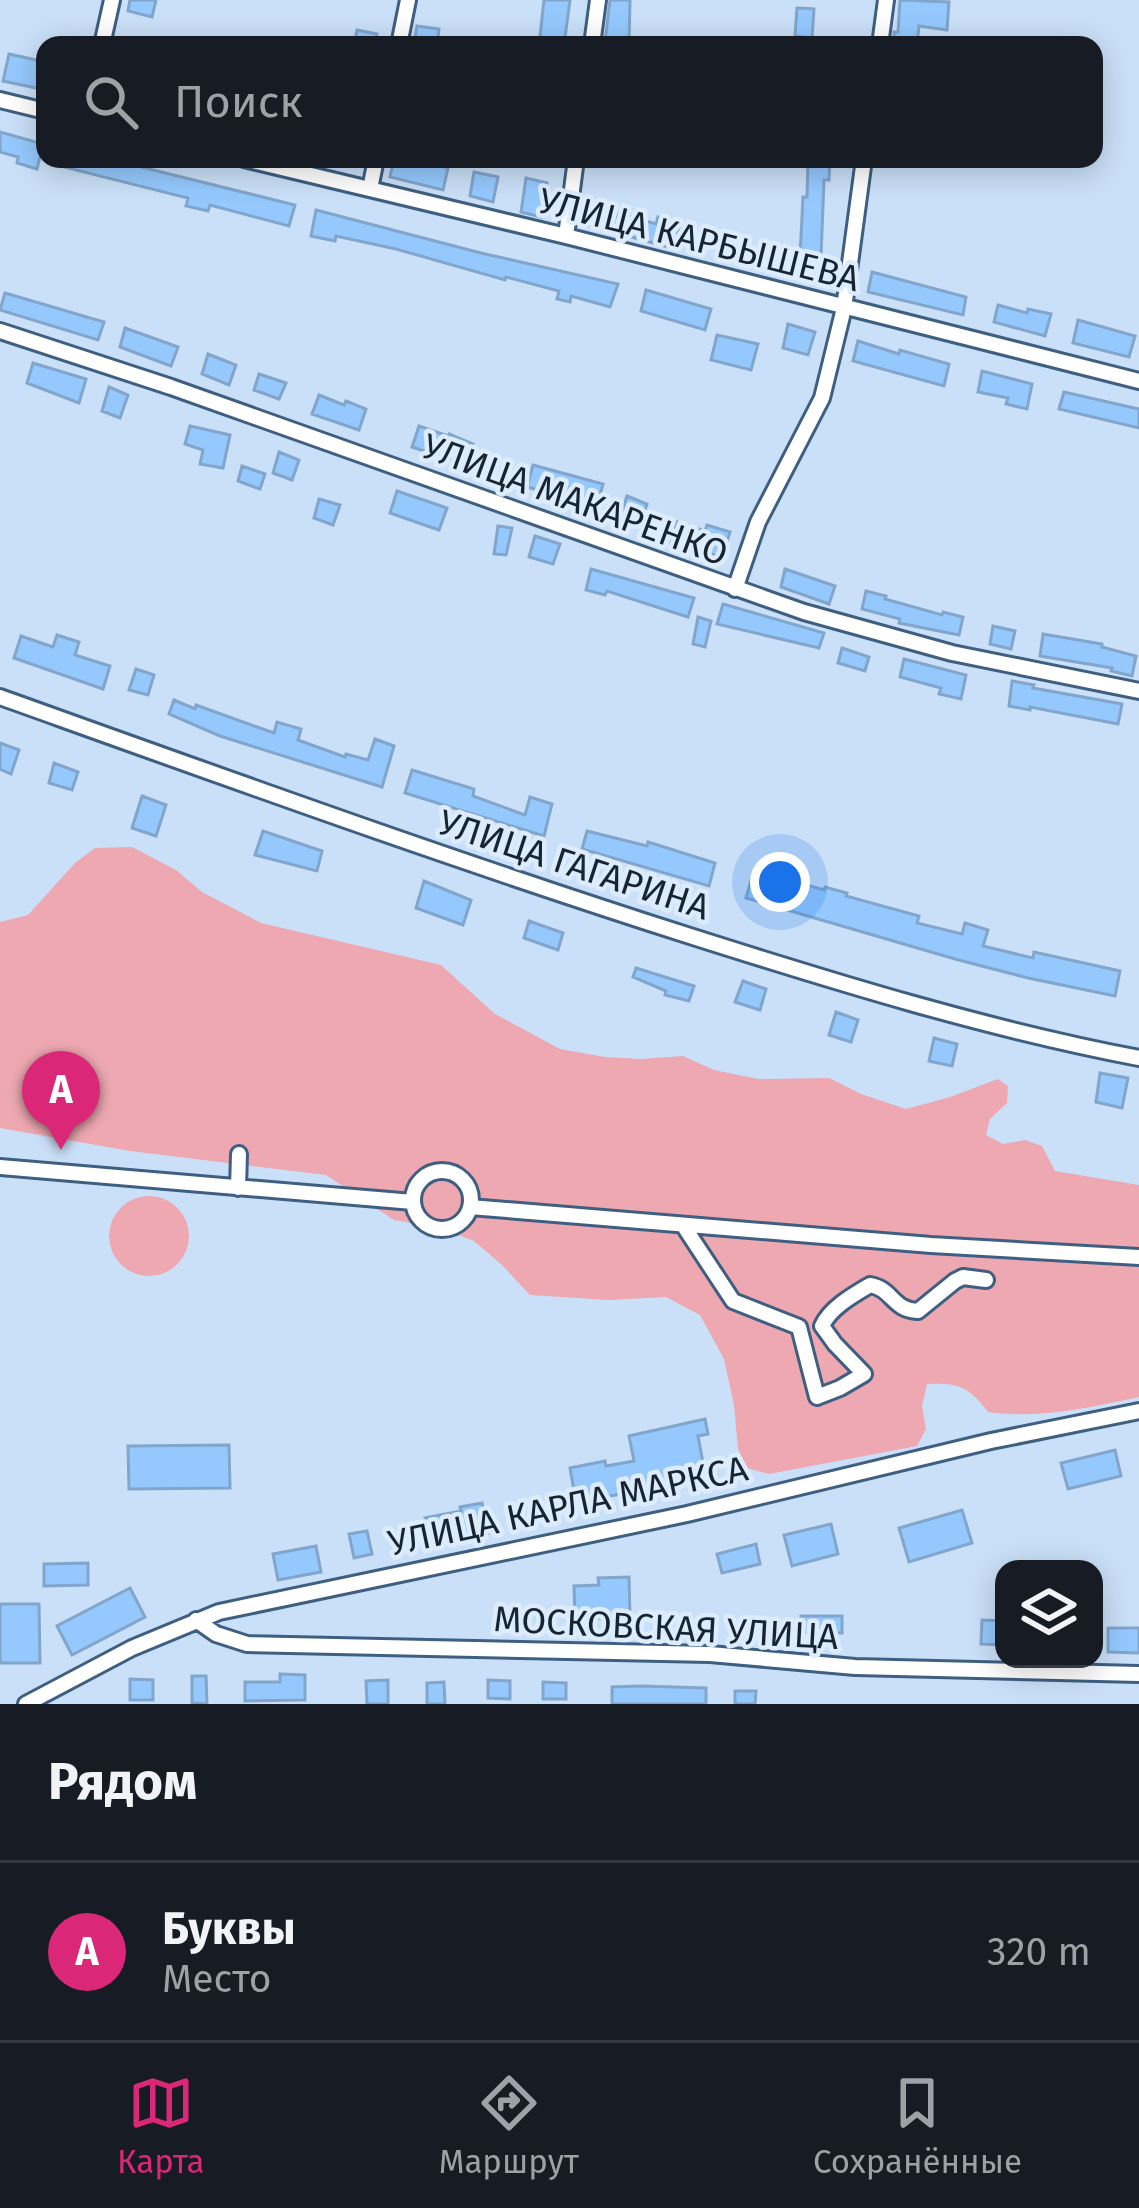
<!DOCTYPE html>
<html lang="ru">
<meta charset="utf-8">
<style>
:root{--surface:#171b24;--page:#20242c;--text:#f1f3f6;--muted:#9ea1a6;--line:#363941;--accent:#db2777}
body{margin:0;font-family:"Fira Sans",sans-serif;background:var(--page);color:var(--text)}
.controls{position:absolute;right:36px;bottom:36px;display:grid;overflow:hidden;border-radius:24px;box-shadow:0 6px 30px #0003}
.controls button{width:108px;height:108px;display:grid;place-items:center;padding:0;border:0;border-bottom:3px solid var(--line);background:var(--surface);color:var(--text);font:60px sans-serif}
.you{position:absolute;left:780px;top:882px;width:42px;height:42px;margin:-30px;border:9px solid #fff;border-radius:50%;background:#1a73e8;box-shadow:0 0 0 18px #1a73e833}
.badge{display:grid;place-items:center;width:78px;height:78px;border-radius:50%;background:var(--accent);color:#fff;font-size:39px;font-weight:700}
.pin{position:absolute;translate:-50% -99px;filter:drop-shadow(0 3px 6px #0008)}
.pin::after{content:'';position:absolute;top:63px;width:42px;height:36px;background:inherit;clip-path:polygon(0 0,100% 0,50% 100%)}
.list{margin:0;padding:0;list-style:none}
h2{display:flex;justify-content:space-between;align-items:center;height:156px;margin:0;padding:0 48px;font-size:51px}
h2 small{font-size:39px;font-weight:400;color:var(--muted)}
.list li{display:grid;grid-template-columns:78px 1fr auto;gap:36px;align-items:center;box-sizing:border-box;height:180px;padding:0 48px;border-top:3px solid var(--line)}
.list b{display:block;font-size:45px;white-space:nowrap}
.list p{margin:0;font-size:39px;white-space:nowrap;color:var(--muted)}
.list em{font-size:39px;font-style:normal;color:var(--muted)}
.icon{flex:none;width:66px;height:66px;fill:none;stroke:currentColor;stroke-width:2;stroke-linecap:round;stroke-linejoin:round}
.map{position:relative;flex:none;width:1139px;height:1704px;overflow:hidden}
.search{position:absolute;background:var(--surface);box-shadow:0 6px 30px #0003;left:36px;right:36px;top:36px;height:132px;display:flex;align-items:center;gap:30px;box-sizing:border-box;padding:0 42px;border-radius:24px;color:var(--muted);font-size:45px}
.sheet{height:336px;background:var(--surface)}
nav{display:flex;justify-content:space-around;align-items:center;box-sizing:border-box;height:168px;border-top:3px solid var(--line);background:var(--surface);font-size:33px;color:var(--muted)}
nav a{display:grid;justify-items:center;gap:6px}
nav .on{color:var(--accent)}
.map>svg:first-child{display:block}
</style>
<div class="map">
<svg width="1139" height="1704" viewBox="0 0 1139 1704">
<rect width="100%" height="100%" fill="#cae0f8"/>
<path fill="#eda8b1" d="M132,847L176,870L202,892L261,923L441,965L495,1014L560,1049L605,1057L641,1059L683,1056L714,1070L758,1079L829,1078L861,1094L906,1109L950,1097L998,1079L1008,1086L1007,1103L990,1119L986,1135L1003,1144L1025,1140L1042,1146L1055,1171L1139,1185V1397C1088,1408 1040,1419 988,1412C969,1386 957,1383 927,1384L922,1406L926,1429L917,1446L769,1474L747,1468L738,1449L734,1405L724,1359L700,1315L666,1297L609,1300L530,1295L502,1265L474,1241L441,1228L394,1220L326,1175L130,1151L0,1128V922L28,915L75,863L95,848Z
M109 1236a40 40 0 1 1 80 0a40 40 0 1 1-80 0Z"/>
<path fill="#95c9fe" stroke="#81a5cb" stroke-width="3" d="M130,0H156L152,17L128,11Z
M544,0H570L564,45H539Z
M610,0H630L629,44L605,42Z
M900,0L949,2L947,30L919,26L917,45H894V32H898Z
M797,8L814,9L812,38L795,36Z
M417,26L439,29L437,45H414Z
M357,30L377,34L375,45H354Z
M9,54L45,62V90L3,81Z
M0,132L43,144L37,169L17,163L18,157L0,152Z
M49,159H109L295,205L289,226L210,205L208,211L186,206L188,198L48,163Z
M394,159H413L448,168L443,190L390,177Z
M808,159H830L829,180H824L821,256L815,281L793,276L797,255L800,256L803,197H807Z
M474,172L498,177L493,202L470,196Z
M526,178L547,183L541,217L521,212Z
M586,208L618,217L619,213L656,224L658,217L681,224L675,249L583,224Z
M316,210L481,253L618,284L610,307L571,296L570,302L557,299L559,291L506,277L505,280L396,249L336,236L335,241L311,236Z
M872,272L966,297L963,315L868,292Z
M646,290L711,309L705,330L641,311Z
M5,293L104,322L98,340L0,310Z
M998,305L1027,313L1028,309L1051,314L1045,336L994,322Z
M1078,320L1135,336L1129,357L1073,343Z
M788,324L815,332L808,355L783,348Z
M125,328L178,347L171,366L120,347Z
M717,335L758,344L751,370L711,360Z
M858,341L899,354L900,350L949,364L944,386L853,361Z
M208,354L236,365L229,385L202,374Z
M33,363L86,379L79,403L27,383Z
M982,371L1032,384L1027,409L1006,404L1008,398L978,392Z
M259,374L286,383L279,399L254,390Z
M109,387L128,395L120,418L102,411Z
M1064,392L1139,409V428L1059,409Z
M319,395L344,405L346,401L366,409L359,430L312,414Z
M190,426L230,435L223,468L200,464L203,450L185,444Z
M419,426L448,436L449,434L473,444L464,466L433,452V454L412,447Z
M279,452L299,460L292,480L273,473Z
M533,465L603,484L597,507L527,487Z
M242,466L265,474L260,489L238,481Z
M397,491L447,508L439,530L390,513Z
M627,496L647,504L640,525L620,517Z
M319,499L340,505L333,525L314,518Z
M677,522L705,531L707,525L730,532L722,557L671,543Z
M498,526L512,528L506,555L494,554Z
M535,536L560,544L553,564L529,557Z
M591,569L694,598L688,617L607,591L605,595L586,590Z
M785,569L835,586L829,604L781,587Z
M866,591L886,596L885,599L942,615L943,612L963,617L959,635L899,623L900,619L862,609Z
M723,604L824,633L819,648L717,624Z
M698,617L711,621L705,647L693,644Z
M993,626L1015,631L1011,649L990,644Z
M1043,634L1102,644V647L1136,656L1132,676L1111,671L1112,668L1040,656Z
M57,635L79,642L75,655L110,666L103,689L14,658L21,636L53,647Z
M842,648L869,657L865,671L838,663Z
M904,659L966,675L961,699L939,694L941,688L900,677Z
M136,669L154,675L148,695L129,690Z
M1012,681L1034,685L1033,688L1122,704L1118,724L1030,707V710L1009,706Z
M174,700L195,709L196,705L274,733L277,722L301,729L298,740L345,757L346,754L368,760L375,739L394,746L382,787L220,736L169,714Z
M0,743L19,750L11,774L0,769Z
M54,763L78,772L72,790L49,783Z
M412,770L474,789L473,796L525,815L530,797L552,804L544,836L405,793Z
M142,796L166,805L156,836L132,828Z
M263,831L322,851L317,871L255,855Z
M587,831L647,846L648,842L715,863L709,886L582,849Z
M779,877L824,890L825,887L847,893L846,896L919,916L917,923L962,934L965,923L988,930L983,946L1033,958L1034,952L1120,971L1115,996L1028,978L955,959L746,898L751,880L777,887Z
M424,881L471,900L463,925L416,908Z
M529,921L563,933L558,950L524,938Z
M636,968L694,986L689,1001L665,995L666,991L633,977Z
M743,981L766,989L760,1010L735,1002Z
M836,1012L858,1020L851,1042L829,1035Z
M934,1038L957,1044L952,1066L929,1061Z
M1100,1073L1128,1078L1122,1108L1096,1102Z
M705,1419L708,1434L698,1436L706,1479L576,1502L570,1468L605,1461L606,1466L634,1461L629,1436Z
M229,1445L230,1488L129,1489L128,1446Z
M1115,1450L1121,1476L1068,1489L1061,1463Z
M482,1503L488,1533L430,1544L425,1518L461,1511L460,1507Z
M962,1510L972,1543L909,1562L899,1528Z
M831,1524L838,1554L792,1566L784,1535Z
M367,1531L372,1554L354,1558L349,1534Z
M756,1544L760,1564L722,1573L717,1554Z
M316,1546L321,1572L278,1580L273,1554Z
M88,1563V1585L44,1586V1564Z
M629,1577L630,1617L575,1619L574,1586L599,1585L598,1578Z
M130,1588L145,1617L72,1655L57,1626Z
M0,1604H39L40,1663H0Z
M801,1616H842V1633L802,1632Z
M982,1620L1004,1621V1645L981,1644Z
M1108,1628H1139V1653L1108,1652Z
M280,1674L305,1675V1700L245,1701V1682H280Z
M192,1676H206L207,1704L192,1703Z
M130,1679L153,1680V1700H130Z
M388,1680V1704H367L366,1681Z
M488,1680L510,1681V1699L488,1698Z
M444,1682L445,1704H427V1683Z
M543,1682L566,1683V1699H543Z
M641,1686L706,1688V1704H612V1687Z
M735,1691H756L755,1704H735Z"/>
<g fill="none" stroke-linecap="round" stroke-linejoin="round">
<defs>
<path id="street" d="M102,45L112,0
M399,45L408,0
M592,45L598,0
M880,45L886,0
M0,100L45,111
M244,159L566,236L1139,381
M370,189L376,159
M566,236L576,159
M0,331L171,387L804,612L952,653L1139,691
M735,589L758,522L822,398L844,308L864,159
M0,697C229,779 458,862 690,936C838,983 987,1029 1139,1058
M0,1167L413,1202
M413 1200a29 29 0 1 1 58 0a29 29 0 1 1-58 0Z
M238,1188L239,1154
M470,1207L931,1245L1139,1257
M683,1225L733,1301L799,1327L817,1397L840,1388L864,1374L835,1344L822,1326C830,1308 853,1295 870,1285C893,1289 892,1310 918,1311L955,1281L963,1277L986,1280
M196,1620L216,1634L247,1644L710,1654L855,1667L1139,1674
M26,1704L132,1648L219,1612L687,1514L991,1441L1139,1411"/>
</defs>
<use href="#street" stroke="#3e5f81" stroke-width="20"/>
<use href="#street" stroke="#fff" stroke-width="14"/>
</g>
<g text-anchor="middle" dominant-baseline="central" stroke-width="9" stroke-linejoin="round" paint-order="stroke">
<g font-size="36" fill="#172533" stroke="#ddecfd">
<text transform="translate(699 240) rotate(14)">УЛИЦА КАРБЫШЕВА</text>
<text transform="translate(575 500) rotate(20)">УЛИЦА МАКАРЕНКО</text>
<text transform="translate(574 865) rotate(18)">УЛИЦА ГАГАРИНА</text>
<text transform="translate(568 1506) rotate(-12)">УЛИЦА КАРЛА МАРКСА</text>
<text transform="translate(666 1628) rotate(3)">МОСКОВСКАЯ УЛИЦА</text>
</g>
</g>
</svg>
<div class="controls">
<button><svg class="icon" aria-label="layers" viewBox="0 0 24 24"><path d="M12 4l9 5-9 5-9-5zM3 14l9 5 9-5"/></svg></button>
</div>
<div class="you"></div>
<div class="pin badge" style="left:61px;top:1150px">A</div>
<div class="search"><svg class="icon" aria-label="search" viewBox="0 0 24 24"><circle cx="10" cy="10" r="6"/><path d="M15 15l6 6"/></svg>Поиск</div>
</div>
<section class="sheet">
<h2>Рядом<small></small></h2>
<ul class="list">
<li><span class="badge">A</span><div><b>Буквы</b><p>Место</p></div><em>320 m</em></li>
</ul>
</section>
<nav>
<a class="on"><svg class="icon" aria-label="map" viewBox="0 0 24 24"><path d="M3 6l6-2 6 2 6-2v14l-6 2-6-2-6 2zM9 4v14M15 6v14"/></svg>Карта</a>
<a><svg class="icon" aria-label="directions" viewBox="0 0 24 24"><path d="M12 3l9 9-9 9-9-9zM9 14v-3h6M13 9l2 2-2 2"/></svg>Маршрут</a>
<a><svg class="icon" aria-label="saved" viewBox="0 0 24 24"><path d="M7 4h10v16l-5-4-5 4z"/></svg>Сохранённые</a>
</nav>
